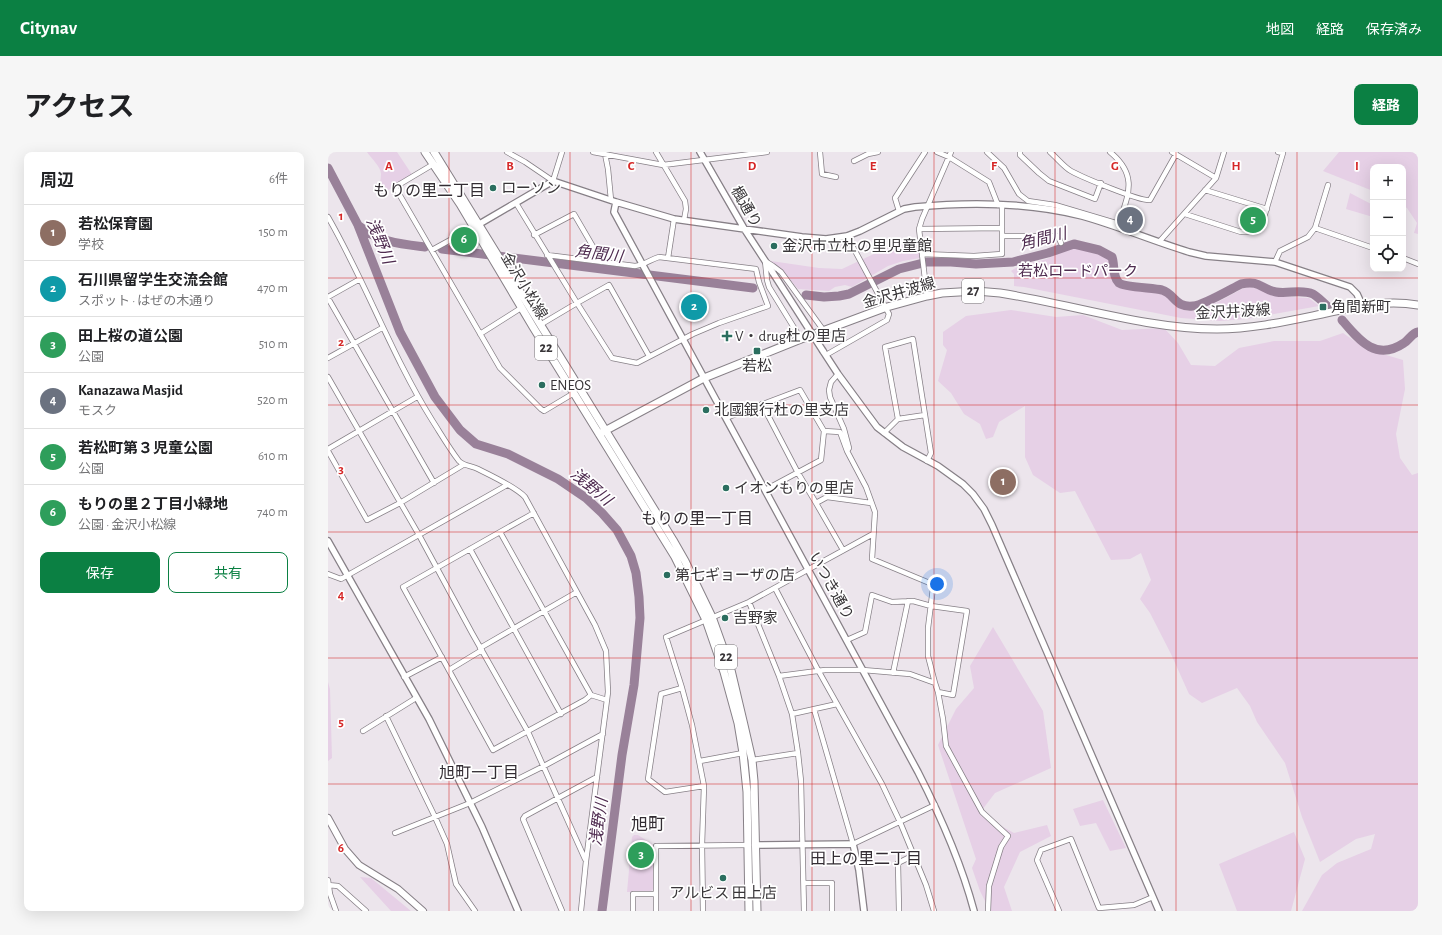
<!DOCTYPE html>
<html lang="ja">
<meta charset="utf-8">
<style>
:root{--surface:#fff;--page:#f6f6f6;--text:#202124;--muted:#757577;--line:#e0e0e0;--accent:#0b8043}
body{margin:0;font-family:"Alegreya Sans","Noto Sans JP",sans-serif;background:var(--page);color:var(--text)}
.controls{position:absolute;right:12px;top:12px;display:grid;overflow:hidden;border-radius:8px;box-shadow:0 4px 16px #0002}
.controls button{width:36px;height:36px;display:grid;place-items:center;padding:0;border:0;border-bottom:1px solid var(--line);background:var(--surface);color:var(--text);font:20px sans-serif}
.you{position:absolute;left:609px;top:432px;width:14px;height:14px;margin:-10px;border:3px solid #fff;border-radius:50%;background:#1a73e8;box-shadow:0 0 0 6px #1a73e833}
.badge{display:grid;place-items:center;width:26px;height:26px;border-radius:50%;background:var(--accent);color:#fff;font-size:13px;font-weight:700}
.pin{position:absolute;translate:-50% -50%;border:2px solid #fff;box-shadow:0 1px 4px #0006}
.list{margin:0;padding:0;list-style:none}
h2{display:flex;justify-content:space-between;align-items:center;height:52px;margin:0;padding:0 16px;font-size:17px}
h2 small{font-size:13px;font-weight:400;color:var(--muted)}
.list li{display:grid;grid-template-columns:26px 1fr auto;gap:12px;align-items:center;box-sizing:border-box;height:56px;padding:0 16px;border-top:1px solid var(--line)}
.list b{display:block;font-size:15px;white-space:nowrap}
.list p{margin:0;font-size:13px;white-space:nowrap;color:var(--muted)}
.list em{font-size:13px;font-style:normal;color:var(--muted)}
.actions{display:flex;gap:8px;padding:12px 16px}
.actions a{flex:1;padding:9px 0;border:1px solid var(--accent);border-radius:8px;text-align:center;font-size:14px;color:var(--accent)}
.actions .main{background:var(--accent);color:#fff}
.icon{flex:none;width:22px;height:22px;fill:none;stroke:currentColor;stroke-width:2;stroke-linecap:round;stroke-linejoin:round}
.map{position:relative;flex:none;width:1090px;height:759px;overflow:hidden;border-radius:8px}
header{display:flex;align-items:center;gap:24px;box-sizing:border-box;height:56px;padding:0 20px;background:var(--accent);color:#fff}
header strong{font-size:19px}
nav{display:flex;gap:22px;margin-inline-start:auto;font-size:14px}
.intro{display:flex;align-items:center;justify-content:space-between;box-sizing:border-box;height:96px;padding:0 24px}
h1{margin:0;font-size:28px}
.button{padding:10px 18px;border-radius:8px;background:var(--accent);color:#fff;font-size:14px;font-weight:700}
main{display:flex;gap:24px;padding:0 24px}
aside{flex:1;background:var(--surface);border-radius:8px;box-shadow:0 4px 16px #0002}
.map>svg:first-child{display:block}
</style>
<header>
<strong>Citynav</strong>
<nav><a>地図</a><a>経路</a><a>保存済み</a></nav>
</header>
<div class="intro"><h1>アクセス</h1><a class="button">経路</a></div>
<main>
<aside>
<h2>周辺<small>6件</small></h2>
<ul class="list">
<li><span class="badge" style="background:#8d6e63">1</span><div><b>若松保育園</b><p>学校</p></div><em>150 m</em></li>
<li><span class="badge" style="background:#0f9aa8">2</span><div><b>石川県留学生交流会館</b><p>スポット · はぜの木通り</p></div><em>470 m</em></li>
<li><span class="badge" style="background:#2e9e5b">3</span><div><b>田上桜の道公園</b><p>公園</p></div><em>510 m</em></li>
<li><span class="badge" style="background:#6b7280">4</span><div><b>Kanazawa Masjid</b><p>モスク</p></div><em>520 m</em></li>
<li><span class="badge" style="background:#2e9e5b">5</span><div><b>若松町第３児童公園</b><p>公園</p></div><em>610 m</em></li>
<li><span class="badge" style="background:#2e9e5b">6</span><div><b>もりの里２丁目小緑地</b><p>公園 · 金沢小松線</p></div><em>740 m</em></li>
</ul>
<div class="actions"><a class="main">保存</a><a>共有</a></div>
</aside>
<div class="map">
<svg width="1090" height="759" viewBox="0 0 1090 759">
<rect width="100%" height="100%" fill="#ece5ec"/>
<path fill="#e6d0e6" d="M39,0H69L85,24L67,35L51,42C50,35 53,30 53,22C53,15 43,6 39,0Z
M1011,0H1090V82L1086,81L1089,71L1079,56L1075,54V15H1045V39L995,19Z
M1022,41L1045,53V65L1018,57Z
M573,85L575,94L589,93L592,106L575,109L560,114L524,135L517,133L507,135L501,139L470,137L455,119L447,113L445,114L443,109L491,116L514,117L569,91Z
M746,92L771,98L784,105C787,114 784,124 791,131C799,138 825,138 835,143C849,150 849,162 870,158C879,157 904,142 914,137L921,135L930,136L946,144L981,146L991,154L918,167L892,169L853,166L696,135L686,134V122L683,119C694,111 708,111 721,106C731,102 734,95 746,92Z
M683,158L728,165L755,163L794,178L836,176L850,191L863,213L887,214L911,196L946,189H992L1015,181L1038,197L1075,208L1077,237L1068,282L1072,306L1084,323L1090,321V759H974L994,723L1009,711L1043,697L1047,682L1028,687L992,710L974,665L957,611L929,570L922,554L909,536L874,551L861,542L843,502L822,461L812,447L823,428L813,401L802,407L783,408L747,339L732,341L705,323L697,305V254L671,270L665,285L658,287L652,272L636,262L623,241L610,229L619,198L615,193V180L638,164Z
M665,475L715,559L723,616L667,641L651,662L686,681L719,673L723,684L692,700L676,735L684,759H662L652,739L644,716L648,707L610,593L628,557L646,536L642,514Z
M0,530L2,537L4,606L0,609Z
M775,648L798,696L782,699L768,671L752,674L745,657Z
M966,680L977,707L963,759H909L891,712Z
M306,683H310L324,692L326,736L323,739L299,740L304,685Z
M32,725L43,726L83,759H63Z"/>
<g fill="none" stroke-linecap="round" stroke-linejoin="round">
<path stroke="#998199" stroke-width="9" d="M0,16L30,73L72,180L107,245L132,278L148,292L180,302L230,327L258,346L274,361L289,378L303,404L308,421L311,445L312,466L306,533L294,603L274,759
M31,74C50,90 73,92 97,95
M114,97L425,136
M478,143L496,145L511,144L521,142L571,117L599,110H623L648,112L685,110L720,101L746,92L771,98L784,105C787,114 784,124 791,131C796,135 825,136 834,138C847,142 847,156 865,154C874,154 903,137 913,132C933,128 932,137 948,140C960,142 974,137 985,142C990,145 995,150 999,154
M1014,168C1031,188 1048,210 1076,191C1081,188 1084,181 1090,180"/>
<defs>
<path id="minor" d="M179,0L197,10L225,29L234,0
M265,0L335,13L439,0
M328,0L357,49L358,57L356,68
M492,0L494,22L508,25
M609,0L621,5L661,30L670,53
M659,0L676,16L691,42L700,49L727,53L791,72
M692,0V3L711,21L721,29L767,47L773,31
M722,0C729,6 736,15 743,19C754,25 813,50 822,48L848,2
M782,0C811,24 800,43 790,74
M844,0L888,26
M277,2L280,17L283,48
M526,9L540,2L550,0
M104,13L67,35L172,216L213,257L216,259L246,241
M877,38L939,57
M188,51L249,151L281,133L321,204
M571,59L567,46L597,0
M857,62L913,80C924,80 928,78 935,69L955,1L950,0
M0,65C38,131 64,204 104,268C113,282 121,296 131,309C136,314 144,314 150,317C162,323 188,335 197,345L267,473L278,499L280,540L258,709L253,759
M987,76L1000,33
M591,77L674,76
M206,83L246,62L274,110
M674,84H730L733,91
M831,90L888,26L896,0
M104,98L146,75
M594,102L646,104L674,102V53
M340,106L346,67
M1075,106L1090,112
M947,110L952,99L980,85L987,76L1045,96
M599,144L591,77L594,67L623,0
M0,145L32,127
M0,146L106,331
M212,173L249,151L284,206L309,211L365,182L391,171L440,154L431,130L428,117L331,105C321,108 317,113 307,114L219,103
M152,182L193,156
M473,187L441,135L439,128L437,109L445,114L453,120L496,179
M498,203L559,168L561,162L519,84
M0,206L54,176
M510,222L503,230L501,238L502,245L516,277L521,296L519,299L538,335L547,360L544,407L604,432L605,436L600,476V504L607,531L610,540L615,567L618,594L654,660L680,684L673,695L661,734L660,759
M0,225L91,383L144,481L200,580L257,707
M434,252L470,321L488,351L515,398
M398,266L472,238L496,279L493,308L437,338
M570,267L557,195L585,187L603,301L599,309
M496,279L512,280L519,299
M556,281L570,267L597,263
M0,297L89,245
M0,299L39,368L72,351L135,313
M488,351L499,345L543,351
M172,380L206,361
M142,397L233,562
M0,422L13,427L179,333
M447,436L490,518L554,632L572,670L598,733L606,759
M421,450L451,524L464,562L470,601L473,629L476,759
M519,488L537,480L544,443L564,450L585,449L603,454L639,459L625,543L610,540
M152,496L249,440
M121,518L154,498
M565,521L580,449
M451,524L497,518H535L582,522L607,531
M76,525L114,505
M354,536L333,542L320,627L337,640L376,634
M263,543L257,548L165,598L75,435L172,380L263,543L279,548
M486,557L525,692L607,653
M464,562L509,552
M58,564L107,665L119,692L128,732L147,759
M35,579L88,546
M424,608L470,601
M372,609L415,601
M67,681L142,651L216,614L275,582
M0,728L2,742L8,759
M476,731H504V759
M0,733L10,734L38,759
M234,759L195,667L197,664L269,625
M305,759V742H328
M328,759V694L421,693
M375,759L374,693L376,634L364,573L354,536L338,485L421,450L545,382
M571,759L570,711L586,703
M731,759L709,708L713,698L743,687L771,756L806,753L825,745"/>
<path id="tertiary" d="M372,0L417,78L445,121
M288,50L346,67L474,85L498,87L519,84L532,79L576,57L587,55C642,50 700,50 754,64C790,74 825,89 861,100L878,104L947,110L1022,135L1029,142L1034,153
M148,74L225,29L288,50L286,60L590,620C613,665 633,710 646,759
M495,199L510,222L549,275L575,295L610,314L635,332L645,342L656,357L664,373L831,759
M0,389L101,567L154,675L190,759
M428,693L525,692L531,718L536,759"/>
<path id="secondary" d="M0,666L17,697L31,713L70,737L95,759"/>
<path id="primary" d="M97,0L132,52L205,175L347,405L378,468L396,520L410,571L415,601L419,640L421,759
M106,0L345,388L357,409L384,465L403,518L416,573L424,608L426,629L429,759
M271,282L376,226L473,187L559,155L599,144L614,141L648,139L672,141C743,152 818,177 889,177C925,177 960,169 994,162C1026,155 1057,147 1090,153"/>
</defs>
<use href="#minor" stroke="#878087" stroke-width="6"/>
<use href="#tertiary" stroke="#878087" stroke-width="8"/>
<use href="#secondary" stroke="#878087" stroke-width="8"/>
<use href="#primary" stroke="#878087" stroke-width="9"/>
<use href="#minor" stroke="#fff" stroke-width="4.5"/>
<use href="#tertiary" stroke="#fff" stroke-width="5.5"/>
<use href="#secondary" stroke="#fff" stroke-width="6"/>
<use href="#primary" stroke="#fff" stroke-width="7"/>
<defs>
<path id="tertiary-bridge" d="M445,121L495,199"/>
</defs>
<use href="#tertiary-bridge" stroke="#878087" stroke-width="8" stroke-linecap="butt"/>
<use href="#tertiary-bridge" stroke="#fff" stroke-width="5.5"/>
</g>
<path fill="none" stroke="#d62828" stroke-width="1" stroke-opacity="0.55" d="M121,0V759M242,0V759M363,0V759M484,0V759M606,0V759M727,0V759M848,0V759M969,0V759M0,126H1090M0,253H1090M0,380H1090M0,506H1090M0,632H1090"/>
<g fill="#2b6e5f" stroke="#fff" stroke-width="1.5">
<circle cx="165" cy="36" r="4"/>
<circle cx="446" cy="94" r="4"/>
<rect x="991" y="151" width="8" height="8" rx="2"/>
<path d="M397 178h4v4h4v4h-4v4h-4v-4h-4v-4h4z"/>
<rect x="425" y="195" width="8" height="8" rx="2"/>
<circle cx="214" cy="233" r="4"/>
<circle cx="378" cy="258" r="4"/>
<circle cx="398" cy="336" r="4"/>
<circle cx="339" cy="423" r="4"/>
<circle cx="397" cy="466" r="4"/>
<circle cx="395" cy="726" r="4"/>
</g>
<g text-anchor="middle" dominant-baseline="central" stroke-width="3.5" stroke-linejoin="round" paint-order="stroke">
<g fill="#fff" stroke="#747274" stroke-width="1">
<rect x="634" y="127" width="22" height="24" rx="3"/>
<rect x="207" y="184" width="22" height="24" rx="3"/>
<rect x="387" y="493" width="22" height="24" rx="3"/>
</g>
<g font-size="14" font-weight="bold" fill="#383538">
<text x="645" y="139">27</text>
<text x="218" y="196">22</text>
<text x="398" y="505">22</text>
</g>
<g font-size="15" fill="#383538" stroke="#fff" text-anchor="start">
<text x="173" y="36">ローソン</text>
<text x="454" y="94">金沢市立杜の里児童館</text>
<text x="1003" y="155">角間新町</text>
<text x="407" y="184">V・drug杜の里店</text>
<text x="429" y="214" text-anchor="middle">若松</text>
<text x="222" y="233">ENEOS</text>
<text x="386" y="258">北國銀行杜の里支店</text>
<text x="406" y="336">イオンもりの里店</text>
<text x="347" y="423">第七ギョーザの店</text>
<text x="405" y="466">吉野家</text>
<text x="395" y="741" text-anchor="middle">アルビス 田上店</text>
</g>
<g font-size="15" fill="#383538" stroke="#fff">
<text transform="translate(418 55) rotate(60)">楓通り</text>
<text transform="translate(196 134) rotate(59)">金沢小松線</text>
<text transform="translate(571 141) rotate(-16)">金沢井波線</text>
<text transform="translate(905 160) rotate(-3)">金沢井波線</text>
<text transform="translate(503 434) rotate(61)">いつき通り</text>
</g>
<g font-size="15" fill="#4f2c50" stroke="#fff">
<text x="750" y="119">若松ロードパーク</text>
</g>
<g font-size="16" fill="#332d33" stroke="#fff">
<text x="101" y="39">もりの里二丁目</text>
<text x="369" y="367">もりの里一丁目</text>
<text x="151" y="621">旭町一丁目</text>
<text x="538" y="707">田上の里二丁目</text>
</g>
<g font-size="16" font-style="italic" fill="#4f2c50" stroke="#fff">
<text transform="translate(715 87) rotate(-14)">角間川</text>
<text transform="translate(52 89) rotate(68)">浅野川</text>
<text transform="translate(271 102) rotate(7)">角間川</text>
<text transform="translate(263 335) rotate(40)">浅野川</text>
<text transform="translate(271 670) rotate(-82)">浅野川</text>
</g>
<g font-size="17" fill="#332d33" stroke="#fff">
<text x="320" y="672">旭町</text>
</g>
</g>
<g font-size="13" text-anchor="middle" font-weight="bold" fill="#d62828" stroke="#fff" stroke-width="3.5" stroke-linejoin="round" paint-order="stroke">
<text x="61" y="18">A</text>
<text x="182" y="18">B</text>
<text x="303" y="18">C</text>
<text x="424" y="18">D</text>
<text x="545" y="18">E</text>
<text x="666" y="18">F</text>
<text x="787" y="18">G</text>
<text x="908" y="18">H</text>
<text x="1029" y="18">I</text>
<text x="13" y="68">1</text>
<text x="13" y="194">2</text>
<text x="13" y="321">3</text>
<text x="13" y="447">4</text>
<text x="13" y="574">5</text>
<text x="13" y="700">6</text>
</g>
</svg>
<div class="controls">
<button>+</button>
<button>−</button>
<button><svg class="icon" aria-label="locate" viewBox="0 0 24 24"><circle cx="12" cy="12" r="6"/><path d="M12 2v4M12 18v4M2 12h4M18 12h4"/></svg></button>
</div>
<div class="you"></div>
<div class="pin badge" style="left:675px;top:330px;background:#8d6e63">1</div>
<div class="pin badge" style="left:366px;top:155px;background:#0f9aa8">2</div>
<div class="pin badge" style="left:313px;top:703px;background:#2e9e5b">3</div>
<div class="pin badge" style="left:802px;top:68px;background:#6b7280">4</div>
<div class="pin badge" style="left:925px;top:68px;background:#2e9e5b">5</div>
<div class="pin badge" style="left:136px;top:88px;background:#2e9e5b">6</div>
</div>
</main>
